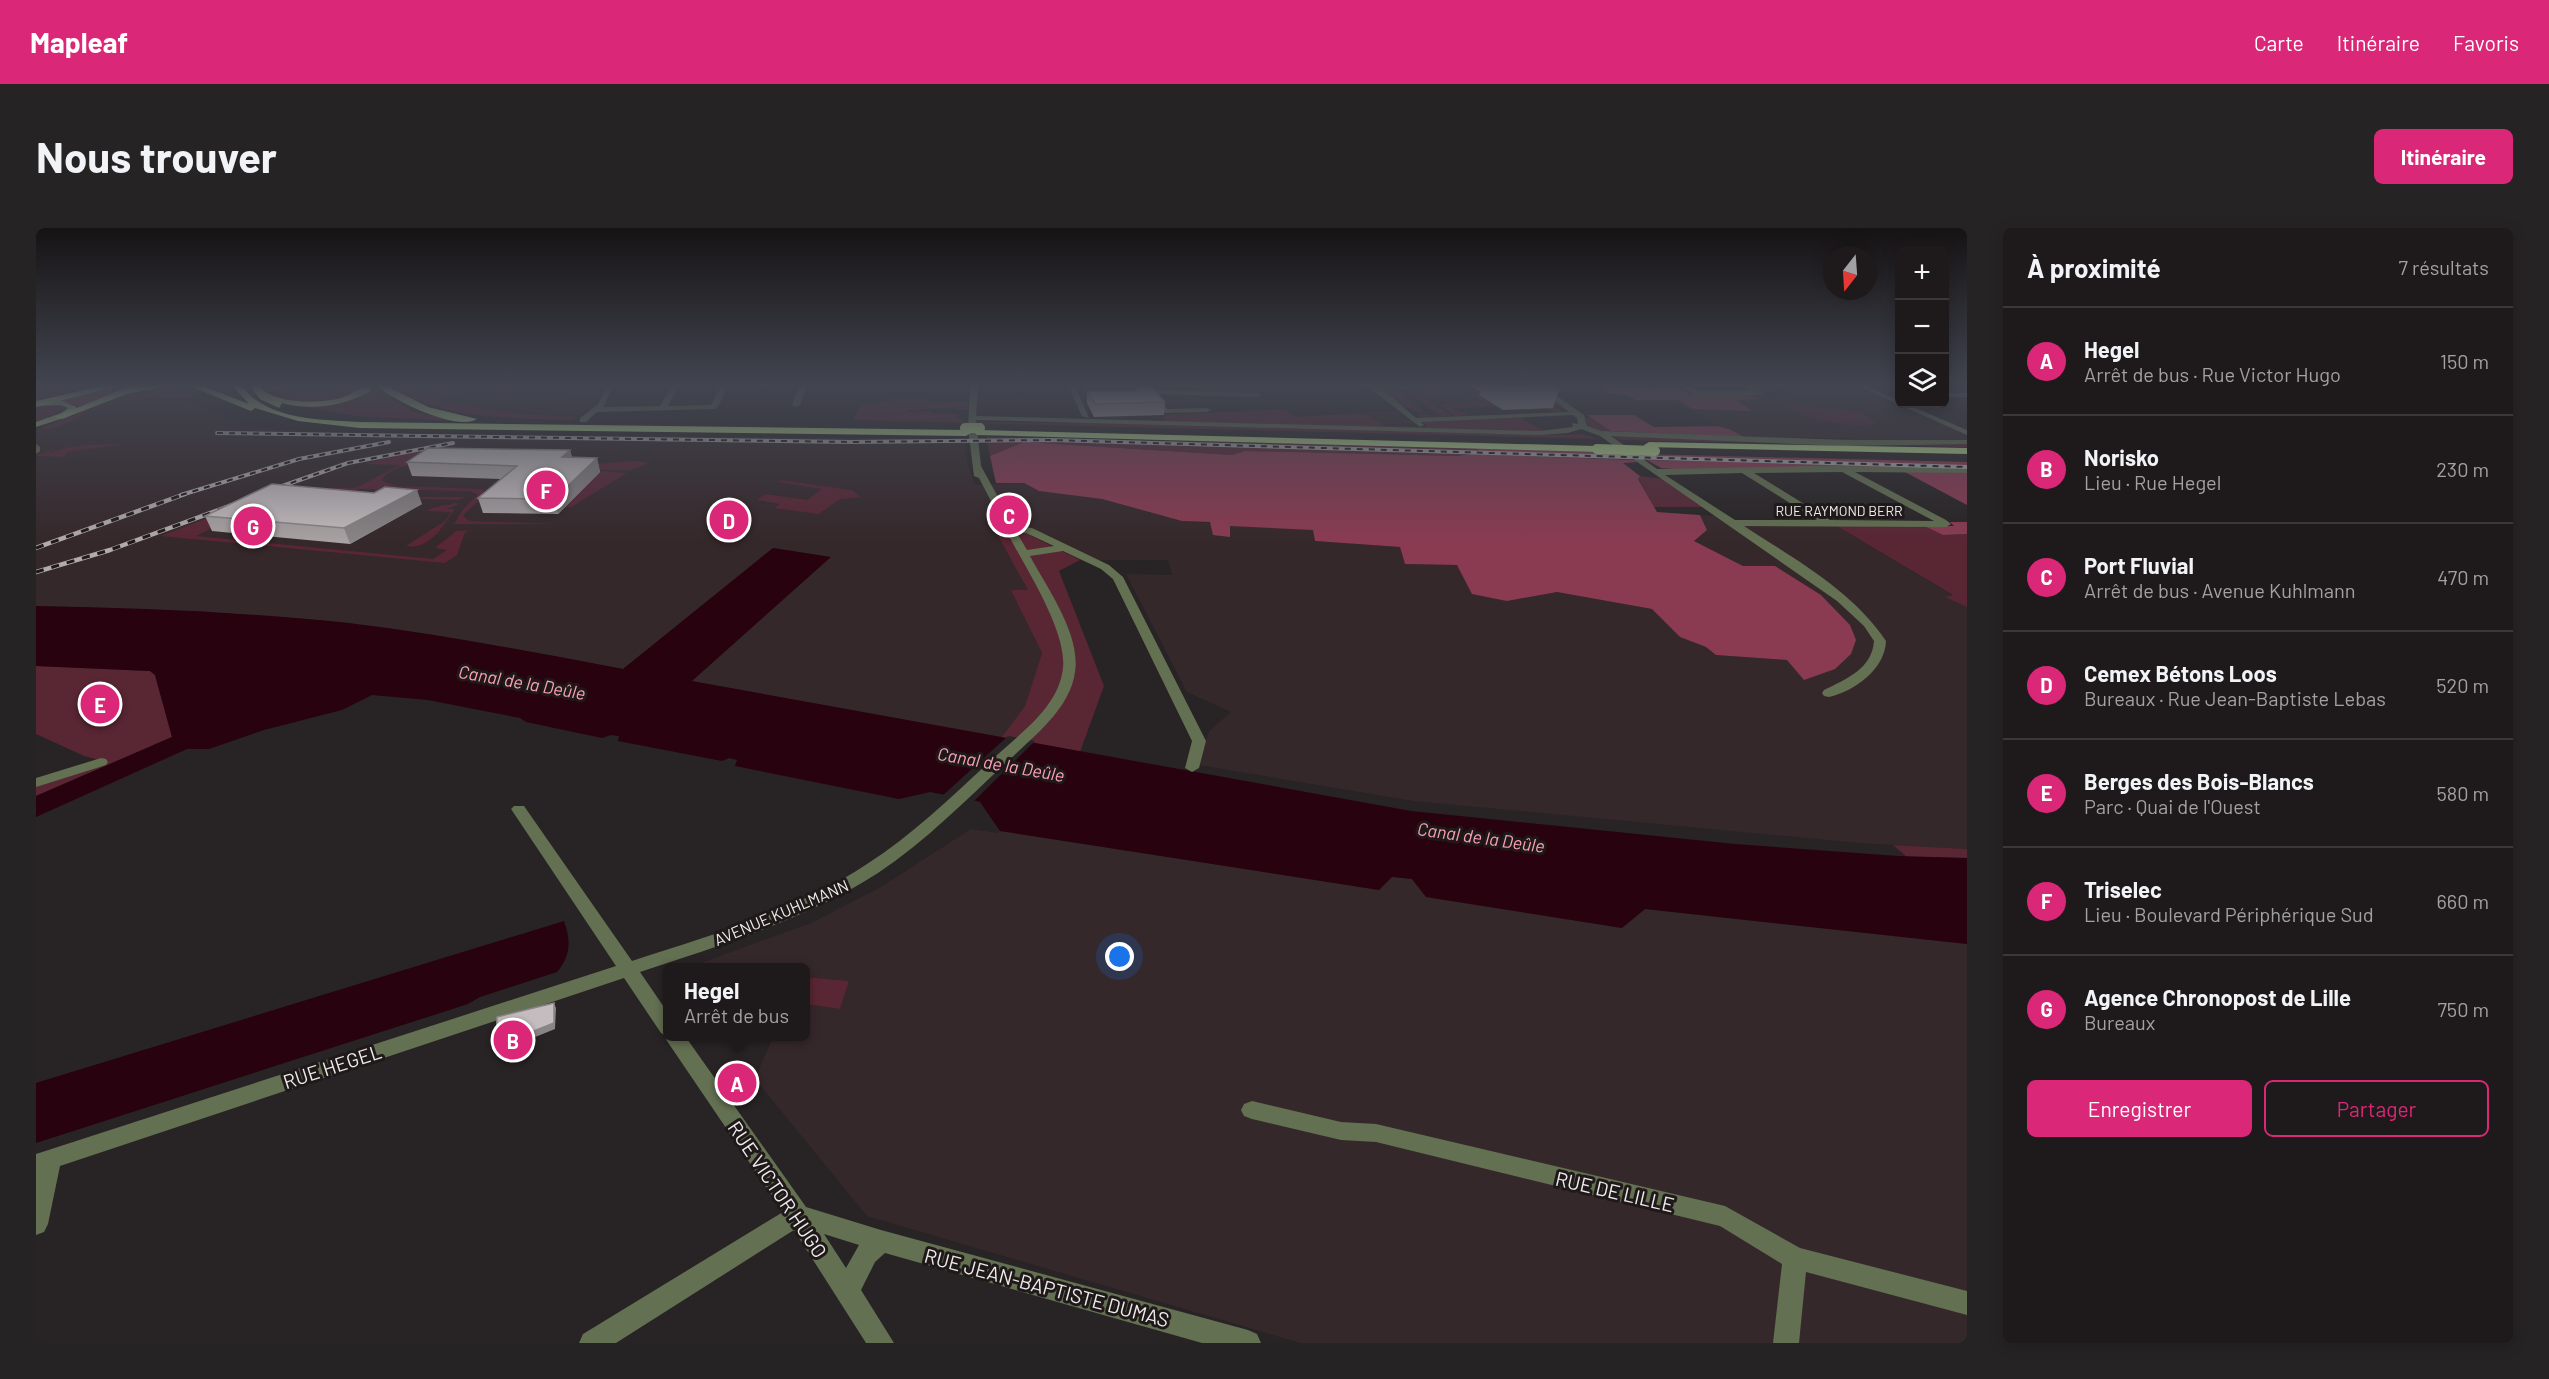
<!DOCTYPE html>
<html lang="fr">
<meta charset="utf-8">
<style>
:root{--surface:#1e1a1b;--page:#262324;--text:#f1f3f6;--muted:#a1a1a3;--line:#3c383a;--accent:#db2777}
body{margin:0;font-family:Barlow,sans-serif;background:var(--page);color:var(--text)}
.controls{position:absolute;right:18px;top:18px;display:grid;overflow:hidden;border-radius:9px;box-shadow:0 3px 15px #0003}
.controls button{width:54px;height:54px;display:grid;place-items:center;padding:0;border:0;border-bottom:2px solid var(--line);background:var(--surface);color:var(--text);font:30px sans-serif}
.compass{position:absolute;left:1787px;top:18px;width:54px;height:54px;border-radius:50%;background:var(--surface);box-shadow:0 3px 15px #0003;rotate:197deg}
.you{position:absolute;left:1084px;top:729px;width:21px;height:21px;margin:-15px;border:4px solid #fff;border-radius:50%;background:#1a73e8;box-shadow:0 0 0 9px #1a73e833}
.badge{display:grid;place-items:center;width:39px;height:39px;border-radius:50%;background:var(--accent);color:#fff;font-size:20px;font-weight:700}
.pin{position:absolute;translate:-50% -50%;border:3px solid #fff;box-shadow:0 2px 6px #0006}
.popup{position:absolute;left:627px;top:735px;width:147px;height:78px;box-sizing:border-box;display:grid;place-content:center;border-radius:9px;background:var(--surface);filter:drop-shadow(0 2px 4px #0005);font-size:20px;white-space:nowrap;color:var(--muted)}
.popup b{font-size:22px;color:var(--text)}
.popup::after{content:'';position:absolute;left:50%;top:100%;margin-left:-12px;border:12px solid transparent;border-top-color:var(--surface)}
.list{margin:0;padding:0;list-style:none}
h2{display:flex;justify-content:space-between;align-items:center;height:78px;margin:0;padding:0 24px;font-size:26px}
h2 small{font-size:20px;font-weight:400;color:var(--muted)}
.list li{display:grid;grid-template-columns:39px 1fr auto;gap:18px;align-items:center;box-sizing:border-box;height:108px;padding:0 24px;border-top:2px solid var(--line)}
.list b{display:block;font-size:22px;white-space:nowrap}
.list p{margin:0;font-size:20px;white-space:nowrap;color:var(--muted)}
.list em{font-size:20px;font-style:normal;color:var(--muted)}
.actions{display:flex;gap:12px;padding:18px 24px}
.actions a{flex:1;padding:14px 0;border:2px solid var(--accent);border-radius:9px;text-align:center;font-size:21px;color:var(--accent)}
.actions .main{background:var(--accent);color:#fff}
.icon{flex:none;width:33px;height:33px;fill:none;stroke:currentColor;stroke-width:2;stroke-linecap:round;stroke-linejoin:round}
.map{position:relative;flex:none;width:1931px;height:1115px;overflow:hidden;border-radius:9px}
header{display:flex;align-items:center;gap:36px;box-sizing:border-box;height:84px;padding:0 30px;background:var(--accent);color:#fff}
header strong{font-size:28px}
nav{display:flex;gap:33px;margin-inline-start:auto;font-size:21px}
.intro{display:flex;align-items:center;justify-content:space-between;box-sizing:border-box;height:144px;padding:0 36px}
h1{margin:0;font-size:42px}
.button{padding:15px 27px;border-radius:9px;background:var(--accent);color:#fff;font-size:21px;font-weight:700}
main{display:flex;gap:36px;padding:0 36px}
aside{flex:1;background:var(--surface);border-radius:9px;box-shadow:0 3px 15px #0003}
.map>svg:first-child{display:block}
</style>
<header>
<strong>Mapleaf</strong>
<nav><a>Carte</a><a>Itinéraire</a><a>Favoris</a></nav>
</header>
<div class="intro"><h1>Nous trouver</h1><a class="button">Itinéraire</a></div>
<main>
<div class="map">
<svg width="1931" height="1115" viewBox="0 0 1931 1115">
<rect width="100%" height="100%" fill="#282324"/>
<path fill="#35282b" d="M367,158H436L433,165L512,166L566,162L559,175L541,189L457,182L417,175Z
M1376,158H1421L1447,175L1401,176Z
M1741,158H1818L1931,207V212L1708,209L1694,201L1681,198L1627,167H1759Z
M114,170L150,172L208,198L281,205L923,211L929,214L931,234L939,257L988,255L1003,263L1066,271L1146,293L1277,302L1279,313L1364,319L1369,336L1421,337L1471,373L1521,364L1616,381L1644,409L1670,419L1680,427L1751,432L1814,397L1785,367L1739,339L1707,338L1658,313L1671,302L1664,287L1690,289L1701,297H1799L1918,368L1931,366V621L1824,615L1378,573L1163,537L1173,503L1195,484L1151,464L1090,346L1136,347L1132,332H1044L987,304L962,308L993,363L976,362L1006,425L989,478L965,510L655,453L794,329L737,320L587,441L423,411L316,396L165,383L0,378V202L67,178Z
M1361,183L1377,195L1346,197L1328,185Z
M935,601L962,605L964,603L1343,662L1356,648L1376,651L1390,669L1585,700L1609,681L1931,716V1115H1265L831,988L719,851L737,809L770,808V776L804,781L813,753L770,749V740H651L775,695L845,659Z"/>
<path fill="#592634" d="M0,158H61L0,171Z
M233,158H323L324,161C299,177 254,182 233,158Z
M356,158C377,158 397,171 418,175C458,185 500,186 541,189L537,192C474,190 411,193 356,158Z
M1341,158H1374L1415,188L1385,189L1382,186L1404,188L1364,159H1355L1390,185C1372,185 1357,166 1341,158Z
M143,159L167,165C152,174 133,169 117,170C100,171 82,174 66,179C53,183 14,207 4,200L93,166Z
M341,160L356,172L379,184L427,193L323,188L263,178L321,169Z
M1433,165C1455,165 1511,168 1525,183L1517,184L1511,180H1516L1512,177L1416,180L1433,187L1419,188L1402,176L1448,174Z
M864,171H892L893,175L932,174V182L909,180L871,182V184L894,183L895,185L923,186L919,191H929L925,192L928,194L1059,195L1062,191L1127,193L1129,187L1249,181L1258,189L1328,185L1348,198L1391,199L1386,193L1485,190L1515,207L1543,206L1564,211L817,192L823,178Z
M22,176L31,180L0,195V177Z
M1750,176L1824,184L1840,195C1812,201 1774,191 1750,179Z
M1549,190H1555L1575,203L1768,211L1931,212V219L1585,212L1553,199Z
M951,209L1439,220L1443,224L1421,228L1209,223L1196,227L988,214L954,228Z
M89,216L32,224L27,229L0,228L15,221H17L13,225C37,216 62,216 89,216Z
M390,220L477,222C455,225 350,231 346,253L361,258L446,261L450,266L427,287L433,293L524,296H418L428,280L442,267L434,263L323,261L312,269H430L423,272L240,268L160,308L397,331L411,322L399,320L420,303L435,302L429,304L421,327L409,335L125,308L253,259L319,260L364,237L329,236Z
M598,233L612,235L595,242H555L560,236Z
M564,243L591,245L535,279H529Z
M1604,248L1628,251L1669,279H1618L1602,250Z
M744,252L816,262L825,269L804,271L783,286L738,280L744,276L721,272L729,266L771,272L786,261L742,254Z
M419,275L423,276L411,281H419C406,299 394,322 370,318L409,293L415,284L391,283C401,277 408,279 419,275Z
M1799,297L1888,298L1907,307L1931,306V379L1909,369L1917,367Z
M987,304L1044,332L1023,343L1068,458L1044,524L965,510L989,478L1006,425L975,362H992L962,308Z
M0,438L114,443L119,447L136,509L0,568V558L63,532L48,528L0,506Z
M1857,617L1931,621V630L1871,629Z
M770,749L813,753L804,781L770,776Z"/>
<path fill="#8a3b51" d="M83,158H100L44,178L23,173Z
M1566,158H1602L1625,164L1617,160L1639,159L1655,166L1715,167L1724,171L1700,172L1716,183L1657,181L1642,172H1600L1592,167L1572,165Z
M1551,187H1598L1618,199L1681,198L1693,201L1708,209L1575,203Z
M988,214L1196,227L1209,223L1421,228L1434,226L1598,232L1602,234L1587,235L1604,248L1602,251L1621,284L1664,287L1671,302L1658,313L1707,338H1739L1785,367L1814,397L1820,412L1815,426L1799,441L1768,452L1751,432L1680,427L1670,419L1644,409L1616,381L1521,364L1471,373L1436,366L1421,337L1369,336L1364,319L1279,313L1277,302L1194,298V309L1177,307L1174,294L1146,293L1066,271L1003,263L988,255H960L954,228Z
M1439,220L1588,225L1596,230L1439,225L1443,223Z
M1605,226L1931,234V238L1639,241L1625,240L1611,232L1704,234L1610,231Z
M1867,243L1931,245V277Z
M1914,294H1931V306L1907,307L1888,298H1918Z"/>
<path fill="#28020e" d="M737,320L795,329L656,453L1375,583L1699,616L1862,628L1931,630V716L1609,681L1586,700L1390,669L1376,651L1356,649L1343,662L964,603L944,574L937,572L894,564L863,571L699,538L701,532L693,530L686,533L582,513L583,508L575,507L566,510L490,494L484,490L392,472L336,467L306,482L228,502L173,521H151L0,589V568L136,509L119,447L114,443L0,438V378C105,380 209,384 313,395C405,406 496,424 587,441Z
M528,693C535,713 535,727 521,744L444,769L432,776L0,915V855Z"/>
<path fill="#282324" d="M972,508L999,513L936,575L905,569Z"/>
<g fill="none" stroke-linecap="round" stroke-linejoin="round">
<path fill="#637051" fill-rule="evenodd" d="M571,158H578L567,179L624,178L636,158H643L632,178L675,177L685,158H692L682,179L678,181L561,184L550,194H544V190L562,176Z
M763,158H771L764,177L760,179L756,177Z
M934,158H942L940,188L1503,203L1537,199L1536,195L1542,196L1541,190L1537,187L1385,194L1388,197L1384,199L1344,168L1328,158C1349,158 1364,177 1380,190L1533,184L1499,158H1507L1548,187L1551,198L1565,203L1807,212H1931V216L1807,218L1575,208L1621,241L1782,238L1931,239V245L1819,244L1910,292L1915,296L1910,299L1708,298C1757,330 1817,363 1850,413C1849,441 1819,463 1793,469L1788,468L1786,465L1788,462C1810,451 1836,441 1838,413L1828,398L1801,373L1564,208L1545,201L1532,205L1503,207L940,192L945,238L978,298L996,300L1073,337L1087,349L1170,513L1163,540L1156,544L1149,540L1156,513L1077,351L1065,341L1027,323L994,328C1011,360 1045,406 1039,444C1034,481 998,508 972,533C930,572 890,613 842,645C769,692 685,717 604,744L632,785V808H649L770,979L845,1002L1212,1102L1221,1106L1225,1115H1166L849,1025L839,1034L825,1062L858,1115H830L758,1002L580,1115H543L547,1106L747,984L631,813L629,807L625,805L588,750L24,938L12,996L8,1004L0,1007V926L580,738L475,581L478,578H488L596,733C676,707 760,683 831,636C878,606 918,566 960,528C986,504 1023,478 1027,440C1031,402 988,338 971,304L962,301L968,298L943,250L938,248L932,200ZM1806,244L1898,293L1794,292L1718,245ZM1706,245L1781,292H1699L1629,247ZM981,305H990L1018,318L991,322ZM788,1006L823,1017L810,1040Z
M1032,158H1039L1053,190L1046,188Z
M1646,158H1654L1661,163H1714L1706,158H1716L1729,165L1725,167H1659Z
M1821,158H1831L1864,173V176H1870L1931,202V207Z
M1114,162L1222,165L1226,167L1222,169L1121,166L1131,181L1171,180L1175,182L1171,184L1129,185L1114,167Z
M1908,165H1931V169H1908Z
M0,216L4,219V223L0,226Z
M65,530L70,531L72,534L70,537L0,559V550Z
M1216,873L1305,894L1340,896L1689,978L1764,1020L1931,1063V1087L1770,1044L1763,1115H1737L1746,1036L1684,998L1340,914L1305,912L1216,891L1208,888L1205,882L1208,876Z"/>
<path fill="#a2bd7c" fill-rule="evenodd" d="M26,173L41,179L31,189L0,199V194L25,185L32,180L25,177L0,178V174Z"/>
<path fill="#badc8c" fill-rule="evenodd" d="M66,158L79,159L0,179V173Z
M95,158H132L91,166L26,191L18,189Z
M154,158H167L213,176L197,158H206C230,192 286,192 324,194L930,202L935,205L930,208L324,200L262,193L219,180L215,183Z
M214,158H223C237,176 283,176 305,170C316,166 325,158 335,158L333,164C307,178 276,183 246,175L243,180L224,171Z
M341,158H351L392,179L441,191C422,204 356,172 341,158Z
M944,202L1561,218L1566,221L1561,224L941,207L939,205Z
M1613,214L1931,220V226L1609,219L1608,217Z"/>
<defs>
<path id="rail-far1" d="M181,205L815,214L1016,212L1931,239
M232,263L312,235L417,215
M145,267L263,231L353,214"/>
<path id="rail" d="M0,320L149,266
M0,344L74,322L196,277"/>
</defs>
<use href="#rail-far1" stroke="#b0abac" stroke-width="4"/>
<use href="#rail" stroke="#b0abac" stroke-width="4.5"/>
<use href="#rail-far1" stroke="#1f191a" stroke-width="2" stroke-dasharray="6" stroke-linecap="butt"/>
<use href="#rail" stroke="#1f191a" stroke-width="3" stroke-dasharray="8" stroke-linecap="butt"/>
<path stroke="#badc8c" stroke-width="10" d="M929,200H944
M1561,221L1619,223"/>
</g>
<path fill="#a9a2a3" d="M1434,158H1516L1523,162L1517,180L1467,182L1443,167L1444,163Z
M1100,159L1129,174L1128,187L1058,189L1051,175V163H1099Z
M534,222L536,229L561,230L564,244L522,286L447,285L442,270L465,251L376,248L371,234Z
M386,276L314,316L176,303L169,288Z"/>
<path fill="#898485" d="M534,222L537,236L526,229Z
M561,230L564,244L522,286L518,271Z
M381,262L386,276L314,316L308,300Z
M518,775L520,780L519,801L462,824L460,818Z"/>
<path fill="#c4bcbe" stroke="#898485" stroke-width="1.5" d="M1463,158H1516L1523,162L1472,163Z
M1100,159H1116L1129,174L1059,176L1051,163H1102Z
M392,220L534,222L526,229L561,230L518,271L442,270L481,238L371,234Z
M236,256L338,265L349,259L381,262L308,300L169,288Z
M518,775V795L460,818L461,789Z"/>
<linearGradient id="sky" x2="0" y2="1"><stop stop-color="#161314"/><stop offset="0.5" stop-color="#424550"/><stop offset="1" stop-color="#424550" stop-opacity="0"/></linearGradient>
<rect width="1931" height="314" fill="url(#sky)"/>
<g text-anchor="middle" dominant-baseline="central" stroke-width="6" stroke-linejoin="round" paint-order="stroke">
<g font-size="14" fill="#efebec" stroke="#1f191a">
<text x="1803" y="282">RUE RAYMOND BERR</text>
</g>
<g font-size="16" fill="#efebec" stroke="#1f191a">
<text transform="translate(745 684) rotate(-23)">AVENUE KUHLMANN</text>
</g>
<g font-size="18" font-style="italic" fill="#fca0b5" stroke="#1f191a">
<text transform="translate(486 454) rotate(10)">Canal de la Deûle</text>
<text transform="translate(965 536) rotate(10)">Canal de la Deûle</text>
<text transform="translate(1445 609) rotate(8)">Canal de la Deûle</text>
</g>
<g font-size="20" fill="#efebec" stroke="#1f191a">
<text transform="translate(296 838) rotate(-18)">RUE HEGEL</text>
<text transform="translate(742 961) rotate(56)">RUE VICTOR HUGO</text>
<text transform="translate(1579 963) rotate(13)">RUE DE LILLE</text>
<text transform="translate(1011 1059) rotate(15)">RUE JEAN-BAPTISTE DUMAS</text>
</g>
</g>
</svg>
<div class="controls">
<button>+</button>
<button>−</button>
<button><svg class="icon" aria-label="layers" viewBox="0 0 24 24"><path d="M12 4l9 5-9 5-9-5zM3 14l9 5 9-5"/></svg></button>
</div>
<svg class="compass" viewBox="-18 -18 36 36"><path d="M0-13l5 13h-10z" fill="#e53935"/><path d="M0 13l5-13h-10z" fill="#a1a1a3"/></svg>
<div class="you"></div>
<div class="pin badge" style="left:701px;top:855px">A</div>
<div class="popup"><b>Hegel</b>Arrêt de bus</div>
<div class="pin badge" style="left:477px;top:812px">B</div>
<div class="pin badge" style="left:973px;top:287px">C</div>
<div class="pin badge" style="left:693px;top:292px">D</div>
<div class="pin badge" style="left:64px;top:476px">E</div>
<div class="pin badge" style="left:510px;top:262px">F</div>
<div class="pin badge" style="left:217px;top:298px">G</div>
</div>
<aside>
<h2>À proximité<small>7 résultats</small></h2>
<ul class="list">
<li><span class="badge">A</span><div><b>Hegel</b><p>Arrêt de bus · Rue Victor Hugo</p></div><em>150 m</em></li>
<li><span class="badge">B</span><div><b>Norisko</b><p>Lieu · Rue Hegel</p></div><em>230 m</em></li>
<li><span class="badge">C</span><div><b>Port Fluvial</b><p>Arrêt de bus · Avenue Kuhlmann</p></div><em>470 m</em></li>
<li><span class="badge">D</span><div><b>Cemex Bétons Loos</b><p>Bureaux · Rue Jean-Baptiste Lebas</p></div><em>520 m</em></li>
<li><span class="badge">E</span><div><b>Berges des Bois-Blancs</b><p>Parc · Quai de l'Ouest</p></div><em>580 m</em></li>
<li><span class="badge">F</span><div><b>Triselec</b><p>Lieu · Boulevard Périphérique Sud</p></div><em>660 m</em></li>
<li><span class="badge">G</span><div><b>Agence Chronopost de Lille</b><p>Bureaux</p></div><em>750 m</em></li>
</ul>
<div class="actions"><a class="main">Enregistrer</a><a>Partager</a></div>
</aside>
</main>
